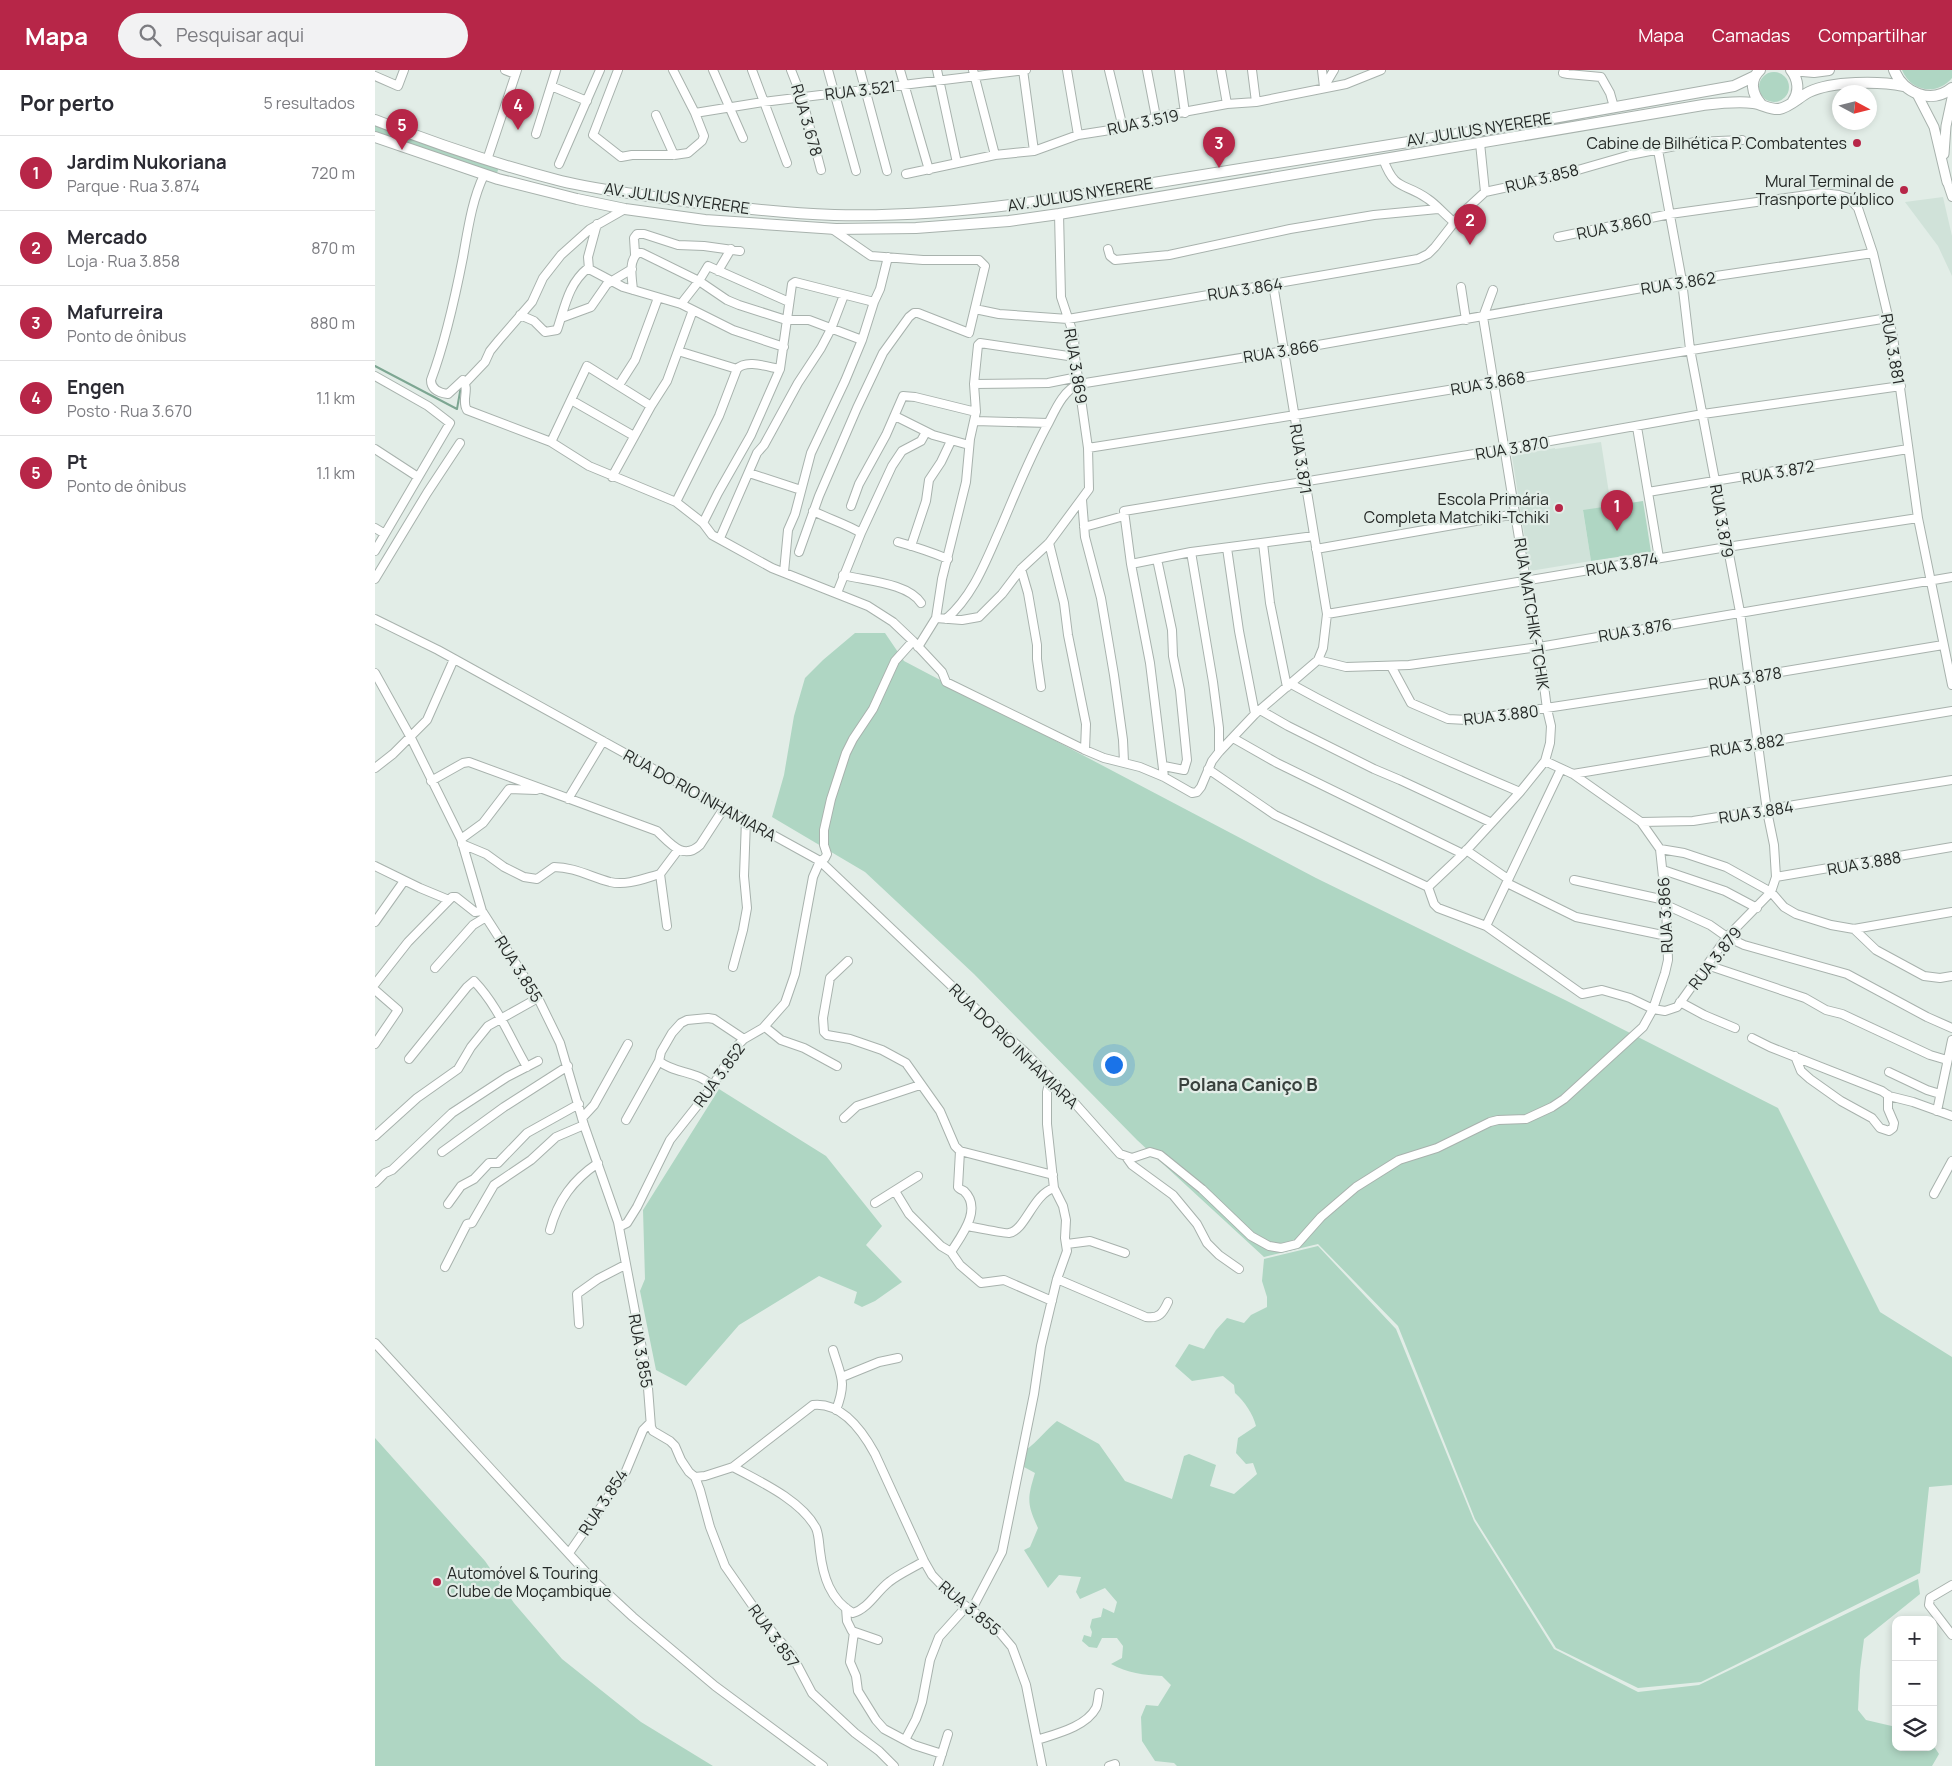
<!DOCTYPE html>
<html lang="pt">
<meta charset="utf-8">
<style>
:root{--surface:#fff;--page:#f2f2f3;--text:#2b2b33;--muted:#7c7c81;--line:#e1e1e2;--accent:#b72648}
body{margin:0;font-family:Manrope,sans-serif;background:var(--page);color:var(--text)}
.controls{position:absolute;right:15px;bottom:15px;display:grid;overflow:hidden;border-radius:10px;box-shadow:0 2px 8px #0003}
.controls button{width:45px;height:45px;display:grid;place-items:center;padding:0;border:0;border-bottom:1px solid var(--line);background:var(--surface);color:var(--text);font:25px sans-serif}
.compass{position:absolute;left:1457px;top:15px;width:45px;height:45px;border-radius:50%;background:var(--surface);box-shadow:0 2px 8px #0003;rotate:97deg}
.you{position:absolute;left:738px;top:994px;width:18px;height:18px;margin:-12px;border:4px solid #fff;border-radius:50%;background:#1a73e8;box-shadow:0 0 0 8px #1a73e833}
.badge{display:grid;place-items:center;width:32px;height:32px;border-radius:50%;background:var(--accent);color:#fff;font-size:16px;font-weight:700}
.pin{position:absolute;translate:-50% -41px;filter:drop-shadow(0 1px 2px #0008)}
.pin::after{content:'';position:absolute;top:26px;width:18px;height:15px;background:inherit;clip-path:polygon(0 0,100% 0,50% 100%)}
.list{margin:0;padding:0;list-style:none}
h2{display:flex;justify-content:space-between;align-items:center;height:65px;margin:0;padding:0 20px;font-size:21px}
h2 small{font-size:16px;font-weight:400;color:var(--muted)}
.list li{display:grid;grid-template-columns:32px 1fr auto;gap:15px;align-items:center;box-sizing:border-box;height:75px;padding:0 20px;border-top:1px solid var(--line)}
.list b{display:block;font-size:19px;white-space:nowrap}
.list p{margin:0;font-size:16px;white-space:nowrap;color:var(--muted)}
.list em{font-size:16px;font-style:normal;color:var(--muted)}
.icon{flex:none;width:28px;height:28px;fill:none;stroke:currentColor;stroke-width:2;stroke-linecap:round;stroke-linejoin:round}
.map{position:relative;flex:none;width:1577px;height:1696px;overflow:hidden}
header{display:flex;align-items:center;gap:30px;box-sizing:border-box;height:70px;padding:0 25px;background:var(--accent);color:#fff}
header strong{font-size:24px}
nav{display:flex;gap:28px;margin-inline-start:auto;font-size:18px}
.search{width:350px;height:45px;background:var(--page);display:flex;align-items:center;gap:12px;box-sizing:border-box;padding:0 18px;border-radius:28px;color:var(--muted);font-size:19px}
main{display:flex}
aside{flex:1;background:var(--surface)}
.map>svg:first-child{display:block}
</style>
<header>
<strong>Mapa</strong>
<div class="search"><svg class="icon" aria-label="search" viewBox="0 0 24 24"><circle cx="10" cy="10" r="6"/><path d="M15 15l6 6"/></svg>Pesquisar aqui</div>
<nav><a>Mapa</a><a>Camadas</a><a>Compartilhar</a></nav>
</header>
<main>
<aside>
<h2>Por perto<small>5 resultados</small></h2>
<ul class="list">
<li><span class="badge">1</span><div><b>Jardim Nukoriana</b><p>Parque · Rua 3.874</p></div><em>720 m</em></li>
<li><span class="badge">2</span><div><b>Mercado</b><p>Loja · Rua 3.858</p></div><em>870 m</em></li>
<li><span class="badge">3</span><div><b>Mafurreira</b><p>Ponto de ônibus</p></div><em>880 m</em></li>
<li><span class="badge">4</span><div><b>Engen</b><p>Posto · Rua 3.670</p></div><em>1.1 km</em></li>
<li><span class="badge">5</span><div><b>Pt</b><p>Ponto de ônibus</p></div><em>1.1 km</em></li>
</ul>
</aside>
<div class="map">
<svg width="1577" height="1696" viewBox="0 0 1577 1696">
<rect width="100%" height="100%" fill="#e2ede7"/>
<path fill="#d0e2d9" d="M1568,127L1577,166V206L1563,176L1530,132Z
M1226,372L1236,436L1208,441L1216,491L1155,501L1137,386L1180,378V379Z"/>
<path fill="#afd6c3" d="M1527,0H1577V8C1562,26 1536,22 1527,0Z
M1384 17a15 15 0 1 1 30 0a15 15 0 1 1-30 0Z
M0,53L124,97L122,103H119L0,62Z
M1268,431L1276,482L1216,491L1208,440Z
M480,563H510L529,591L941,808L1190,930L1403,1038L1505,1242L1577,1287V1415L1554,1417L1545,1503L1326,1612L1263,1618L1181,1578L1100,1449L1023,1256L943,1174L889,1187L762,1070L599,904L490,802L397,747L409,705L419,646L430,608L448,590Z
M344,1019L451,1086L507,1156L491,1175L527,1212L500,1231L487,1237L479,1233L482,1222L444,1206L364,1255L311,1316L281,1300L265,1221L270,1209L268,1140Z
M943,1176L1021,1259L1099,1451L1179,1579L1263,1622L1324,1615L1543,1509L1545,1524L1489,1569L1485,1600L1483,1640L1491,1650L1521,1657V1677H1558V1675L1564,1684L1557,1696H802L799,1693L780,1691L767,1671L766,1647L771,1635L783,1636L796,1615L787,1606C769,1605 752,1603 736,1594L747,1588L748,1576L742,1568H727L722,1578L714,1577L707,1571L709,1565L716,1567L717,1562L715,1557L717,1549L726,1547L728,1538L739,1543L742,1532L730,1518L705,1529L701,1522L706,1507L684,1505L673,1518L649,1480L655,1477L663,1458C652,1434 652,1429 660,1403L649,1397L651,1380C663,1371 671,1360 682,1351L724,1374L750,1411L797,1429L809,1386L814,1384L841,1395L835,1416L859,1424L882,1404L878,1393L871,1394L861,1383L863,1368L881,1356C878,1344 870,1332 860,1323L859,1315L848,1306L817,1311L800,1296L814,1274L829,1279L841,1260L852,1248L869,1253L876,1245L892,1237V1227L887,1211L889,1189Z
M0,1368L110,1491L139,1533L187,1589L266,1652L338,1696H0Z"/>
<g fill="none" stroke-linecap="round" stroke-linejoin="round">
<path stroke="#7da692" stroke-width="2" d="M0,296L82,339L86,316"/>
<defs>
<path id="minor" d="M130,0L140,4
M243,0L218,65L246,87L257,85H299L313,83L327,71L329,66L320,43L298,0
M338,0L368,68
M377,0L412,93
M416,0L427,28L446,100
M453,0L481,101
M485,0L512,101
M525,0L554,100
M562,0L582,93
M598,0L620,85
M648,0L659,81
M692,0L703,65
M734,0L748,58
M772,0L781,47
M804,0L810,43
M846,0L852,34
M877,0L881,32
M947,0L949,17
M1189,0L1188,3L1193,4L1226,7L1235,23L1239,37
M0,6L23,16L29,0
M176,16L212,31
M949,17L959,0
M320,43L388,32L651,0
M281,45L299,85
M161,64L181,0
M1105,73L1110,122
M1008,89C1021,123 1028,111 1053,129C1062,135 1070,145 1079,152
M112,90L142,0
M184,94L225,0
M531,104L620,85L659,81L703,65L748,58L781,47L852,34L881,32L971,14L1006,0
M109,105C97,130 93,159 88,187C80,228 71,270 56,310C56,320 65,323 73,324L88,310C95,319 86,331 92,340L176,372L214,396L301,432L328,453L337,465L397,498L493,536L518,552L538,571L567,602L571,612L710,680L729,688L765,697L789,707L817,723L822,722L826,717L837,691L844,682L880,644L943,590L948,578L952,544L898,214
M1572,112L1577,127
M222,154L213,187L214,199L248,217L306,234L358,260L409,277
M1183,167L1295,144L1447,123L1464,125L1474,128L1483,138L1498,183L1518,267L1543,448L1577,615
M733,179L735,186L740,190L794,185L915,159L999,145L1063,139
M260,184L259,168L262,164H269L303,175L329,176L365,181
M343,201L356,179
M1086,217L1091,250
M258,220C257,208 253,191 263,183H267L324,211L352,230L364,235L411,250H434L487,270
M306,234L324,211L333,196L414,232
M600,239L624,244L693,249L1043,189L1053,184L1060,177L1085,145L1110,122L1175,108L1255,85L1320,72L1367,70
M145,245L159,251L170,262L182,260C190,237 193,214 213,198
M1108,247L1118,220
M186,248L216,237L232,214L257,199
M303,281L362,299
M0,306L53,336L75,353L0,481
M90,313L110,292L115,281L124,270L157,232L168,208L186,185L215,159L250,139
M599,314L673,313L703,307
M244,315L260,290L283,228
M196,330L259,366
M520,346L558,365L594,375
M600,351L673,353
M1262,357L1284,488
M176,372L212,296L276,336
M713,378C980,337 1246,290 1513,248
M0,379L43,407
M374,403L426,420
M237,407L276,336L292,311L318,240
M1273,422L1533,379
M707,430L710,467L726,528L739,605L748,670L749,692
M301,432L344,346L362,299C371,289 393,297 405,299
M476,436L484,414L511,365L528,326L540,327L601,342
M438,441C454,449 471,454 486,463
M328,453L343,423L376,365L405,299L417,214L420,212L499,232
M709,457L749,446
M0,458L10,464
M345,468L382,383L389,375L423,313L446,278L456,259L469,225
M523,472C541,477 556,482 573,489
M674,473L689,533L693,565L711,654L710,680
M888,473L895,533L912,617
M536,476L551,431L554,410L566,392L576,371
M852,478L864,561L880,644
M941,479L1141,444
M424,482L444,426L482,338L508,283L534,247L539,243H543L594,263L610,196L604,190H548L496,186L457,159
M816,482L838,612L844,658V682
M782,489L797,560L798,586L805,620L812,690L809,700L789,696
M756,494L816,482L939,466
M646,499L653,523L662,575V589L666,617
M409,502L413,460L420,444L436,383L470,311L487,270L499,232L505,219L513,187
M468,505C492,511 533,513 546,533
M0,509L52,423L85,373
M462,523L486,463L517,396L527,381L546,371L551,362
M952,544L1352,477L1543,448
M561,548L587,550L604,547L627,524L646,499L674,473L714,419L713,378L700,287L699,266L686,227L684,144
M0,549L63,580L445,791L601,939L649,981L696,1029L745,1084L757,1088L775,1082L785,1085L827,1119L876,1166L894,1176L906,1178L922,1174L946,1147L981,1117L1024,1090L1062,1078L1115,1052L1123,1050L1151,1049L1177,1037L1189,1029L1268,957L1278,939L1290,903L1293,890L1291,835L1285,779L1266,752L1198,704
M571,549C599,525 611,490 626,457C641,422 655,386 674,352C681,338 689,320 704,314L909,281L1307,211L1498,183
M543,577L561,548L567,509L591,412L595,369L601,342L599,314L603,275L605,273L700,287
M943,590L971,597L1034,595L1164,577L1577,507
M1016,596L1036,633L1073,649L1092,650L1375,607L1568,575
M0,603L35,666L86,769L107,841L163,928L185,973L209,1055L243,1152L272,1305L276,1357L278,1361L295,1371L300,1376L306,1390L314,1402L320,1407L325,1420L335,1457L350,1496L389,1552L417,1585L437,1623L480,1663L504,1681L519,1696
M916,614C990,655 1067,689 1145,722
M885,640L913,656L999,699L1025,710L1115,752
M858,668L902,693L1088,784
M1170,691L1198,704L1577,641
M0,698L18,684L52,650L79,589
M833,699L900,745L1053,817
M789,707L775,593L756,494L749,441L1130,379L1328,344L1526,316
M56,711L88,693L94,692L282,761C295,773 308,791 325,775L349,738
M193,729L228,671
M1266,752L1318,751L1577,710
M86,769L108,753L134,719L161,720
M87,774L111,784L129,797L149,807L162,809L179,797C199,797 216,807 235,812C252,816 270,808 285,804L292,856
M1285,779L1309,783L1351,797L1396,822L1409,837L1421,844L1456,855L1479,859L1577,842
M1091,780L1133,809
M0,796L45,818L74,830
M1288,800L1350,821L1382,838
M285,804L303,780
M1401,807L1577,777
M1199,810L1290,830
M1132,813L1201,847L1292,866
M1053,817L1059,834L1063,838L1111,856L1207,924L1227,920L1255,928L1278,939L1290,941L1302,937L1352,867L1396,822L1401,807L1399,775L1392,741L1365,542L1315,279L1307,211L1283,80
M1053,817L1088,784L1145,722L1170,691L1175,673L1176,656L1172,639L1164,577L1151,511L1108,247
M1291,835L1335,855L1352,867L1369,875L1472,904L1552,947L1577,958
M0,852L29,811
M1111,856L1186,699
M1479,859L1501,880L1549,906L1565,908L1577,906
M473,891L455,908L448,948L449,962L452,965L475,969L507,980L531,993L565,1041L580,1076L585,1081L678,1105
M1332,895L1430,928L1451,940L1467,944L1555,985L1572,990
M358,897L368,860L372,838L369,806L371,750
M60,898L98,855L111,847
M0,914L33,872L77,827H81L100,842L107,841
M0,920L23,940L0,974
M1305,932L1329,945L1360,958
M390,957L406,970L429,978L462,996
M1377,968L1395,977L1507,1021L1514,1026L1538,1032L1577,1046
M1420,986L1426,1001L1435,1009L1466,1031L1497,1048L1505,1058L1514,1061L1518,1058L1519,1053L1513,1039V1025
M34,989L92,917L99,911C123,936 135,968 152,997
M284,991C299,1004 326,1001 337,1017
M1514,1002L1552,1020L1565,1024
M1562,1041L1577,970
M207,1048L219,1035L253,974
M469,1048L482,1036L545,1015
M251,1050L284,991L286,982L297,963L306,953L312,950L333,948L339,949L369,969
M0,1066L42,1028L83,999L96,977L113,956L163,928
M67,1082L129,1037L193,996
M752,1088L757,1095L798,1125L822,1154L832,1173L844,1185L864,1199
M0,1113L10,1103L17,1100L77,1043L132,1007L163,991
M520,1121L534,1144L566,1176L576,1182L585,1195L606,1213L629,1210L677,1231
M1559,1124L1577,1091
M500,1133L543,1106
M73,1134L86,1116L99,1109L114,1093H123L152,1063L204,1034
M592,1156C598,1157 631,1164 634,1163C650,1161 658,1124 679,1118
M244,1157L252,1153L262,1137L295,1070L337,1017L361,977L369,969L388,958L410,933L420,904L438,807L445,791L450,788L452,784L449,775V760L456,729L471,683L478,669L498,639L520,591L538,571
M175,1160C183,1130 198,1110 223,1093
M692,1174L715,1171L750,1183
M576,1182C586,1166 608,1139 589,1121C587,1120 584,1119 583,1117L585,1081
M70,1197L92,1154L97,1153L119,1115L156,1090L181,1067L209,1055
M682,1209L771,1247C784,1249 788,1243 793,1232
M204,1254L202,1224L223,1209L250,1195
M0,1273L218,1510L258,1547L340,1616L448,1696
M458,1280C466,1307 472,1311 461,1340
M467,1307L504,1292L523,1288
M358,1397C384,1411 426,1430 441,1458C444,1465 444,1474 445,1481C448,1506 455,1530 478,1543C493,1539 502,1521 514,1512C524,1504 538,1498 549,1491
M320,1407L330,1406L358,1397L438,1335C467,1332 488,1362 500,1384L549,1491L557,1505L577,1526L621,1558L637,1577L651,1615L667,1696
M194,1483L251,1401L268,1360L275,1353
M1577,1515L1555,1528L1554,1535L1577,1565
M471,1538L472,1551L477,1561L503,1570
M596,1541L627,1482L659,1324L666,1276L682,1209L692,1181L690,1168L691,1150L688,1136L679,1118L672,1054V1022L675,1009
M479,1562L475,1592L481,1606L483,1621L501,1650L509,1659L539,1675L567,1684
M530,1670L541,1649L547,1632L555,1590L564,1567L591,1537
M662,1670C680,1664 711,1657 721,1638C723,1634 723,1628 724,1623
M563,1696L573,1664
M734,1696L740,1694"/>
<path id="tertiary" d="M1542,24L1559,57L1572,112
M1569,84L1571,56L1577,28"/>
<path id="secondary" d="M1385,0C1374,10 1377,24 1386,34
M1416,0L1439,2L1454,0
M1416,0C1423,9 1425,21 1418,31
M1519,0C1528,23 1556,35 1577,18
M0,50C61,74 123,95 186,111C219,119 253,123 287,128C344,136 402,143 459,145C530,147 603,140 673,130L1145,54L1359,16L1380,6
M0,67L123,109L202,129L250,139L330,150L461,159L541,158L634,151L684,144L1328,35C1345,33 1361,31 1378,33C1387,34 1395,40 1404,39C1415,37 1424,27 1434,22C1457,11 1504,11 1529,16"/>
</defs>
<use href="#minor" stroke="#a8b2ad" stroke-width="10"/>
<use href="#tertiary" stroke="#a8b2ad" stroke-width="11"/>
<use href="#secondary" stroke="#a8b2ad" stroke-width="12"/>
<use href="#minor" stroke="#fff" stroke-width="8"/>
<use href="#tertiary" stroke="#fff" stroke-width="9"/>
<use href="#secondary" stroke="#fff" stroke-width="10"/>
</g>
<g fill="#b72648" stroke="#e2ede7" stroke-width="2">
<circle cx="1482" cy="73" r="5"/>
<circle cx="1529" cy="120" r="5"/>
<circle cx="1184" cy="438" r="5"/>
<circle cx="62" cy="1512" r="5"/>
</g>
<g text-anchor="middle" dominant-baseline="central" stroke-width="4.5" stroke-linejoin="round" paint-order="stroke">
<g font-size="16" fill="#252927" stroke="#e2ede7">
<text transform="translate(485 20) rotate(-7)">RUA 3.521</text>
<text transform="translate(432 50) rotate(74)">RUA 3.678</text>
<text transform="translate(768 52) rotate(-12)">RUA 3.519</text>
<text transform="translate(1104 59) rotate(-9)">AV. JULIUS NYERERE</text>
<text transform="translate(1167 108) rotate(-14)">RUA 3.858</text>
<text transform="translate(705 124) rotate(-9)">AV. JULIUS NYERERE</text>
<text transform="translate(302 128) rotate(8)">AV. JULIUS NYERERE</text>
<text transform="translate(1239 156) rotate(-12)">RUA 3.860</text>
<text transform="translate(1303 213) rotate(-9)">RUA 3.862</text>
<text transform="translate(870 219) rotate(-9)">RUA 3.864</text>
<text transform="translate(1518 279) rotate(80)">RUA 3.881</text>
<text transform="translate(906 281) rotate(-9)">RUA 3.866</text>
<text transform="translate(701 296) rotate(81)">RUA 3.869</text>
<text transform="translate(1113 313) rotate(-10)">RUA 3.868</text>
<text transform="translate(1137 378) rotate(-10)">RUA 3.870</text>
<text transform="translate(926 389) rotate(81)">RUA 3.871</text>
<text transform="translate(1403 402) rotate(-10)">RUA 3.872</text>
<text transform="translate(1347 451) rotate(80)">RUA 3.879</text>
<text transform="translate(1247 494) rotate(-10)">RUA 3.874</text>
<text transform="translate(1157 544) rotate(81)">RUA MATCHIK-TCHIK</text>
<text transform="translate(1260 560) rotate(-10)">RUA 3.876</text>
<text transform="translate(1370 608) rotate(-9)">RUA 3.878</text>
<text transform="translate(1126 645) rotate(-7)">RUA 3.880</text>
<text transform="translate(1372 675) rotate(-9)">RUA 3.882</text>
<text transform="translate(325 725) rotate(29)">RUA DO RIO INHAMIARA</text>
<text transform="translate(1381 742) rotate(-9)">RUA 3.884</text>
<text transform="translate(1489 793) rotate(-10)">RUA 3.888</text>
<text transform="translate(1290 845) rotate(-93)">RUA 3.866</text>
<text transform="translate(1340 888) rotate(-52)">RUA 3.879</text>
<text transform="translate(144 899) rotate(58)">RUA 3.855</text>
<text transform="translate(639 976) rotate(44)">RUA DO RIO INHAMIARA</text>
<text transform="translate(344 1005) rotate(-54)">RUA 3.852</text>
<text transform="translate(266 1281) rotate(80)">RUA 3.855</text>
<text transform="translate(228 1432) rotate(-57)">RUA 3.854</text>
<text transform="translate(595 1538) rotate(40)">RUA 3.855</text>
<text transform="translate(399 1566) rotate(54)">RUA 3.857</text>
</g>
<g font-size="16" fill="#252927" stroke="#e2ede7" text-anchor="end">
<text x="1472" y="73">Cabine de Bilhética P. Combatentes</text>
<text x="1519" y="111">Mural Terminal de<tspan x="1519" dy="18">Trasnporte público</tspan></text>
<text x="1174" y="429">Escola Primária<tspan x="1174" dy="18">Completa Matchiki-Tchiki</tspan></text>
<text x="72" y="1503" text-anchor="start">Automóvel &amp; Touring<tspan x="72" dy="18">Clube de Moçambique</tspan></text>
</g>
<g font-size="18" font-weight="bold" fill="#38403c" stroke="#e2ede7">
<text x="873" y="1014">Polana Caniço B</text>
</g>
</g>
</svg>
<div class="controls">
<button>+</button>
<button>−</button>
<button><svg class="icon" aria-label="layers" viewBox="0 0 24 24"><path d="M12 4l9 5-9 5-9-5zM3 14l9 5 9-5"/></svg></button>
</div>
<svg class="compass" viewBox="-18 -18 36 36"><path d="M0-13l5 13h-10z" fill="#e53935"/><path d="M0 13l5-13h-10z" fill="#7c7c81"/></svg>
<div class="you"></div>
<div class="pin badge" style="left:1242px;top:461px">1</div>
<div class="pin badge" style="left:1095px;top:175px">2</div>
<div class="pin badge" style="left:844px;top:98px">3</div>
<div class="pin badge" style="left:143px;top:60px">4</div>
<div class="pin badge" style="left:27px;top:80px">5</div>
</div>
</main>
